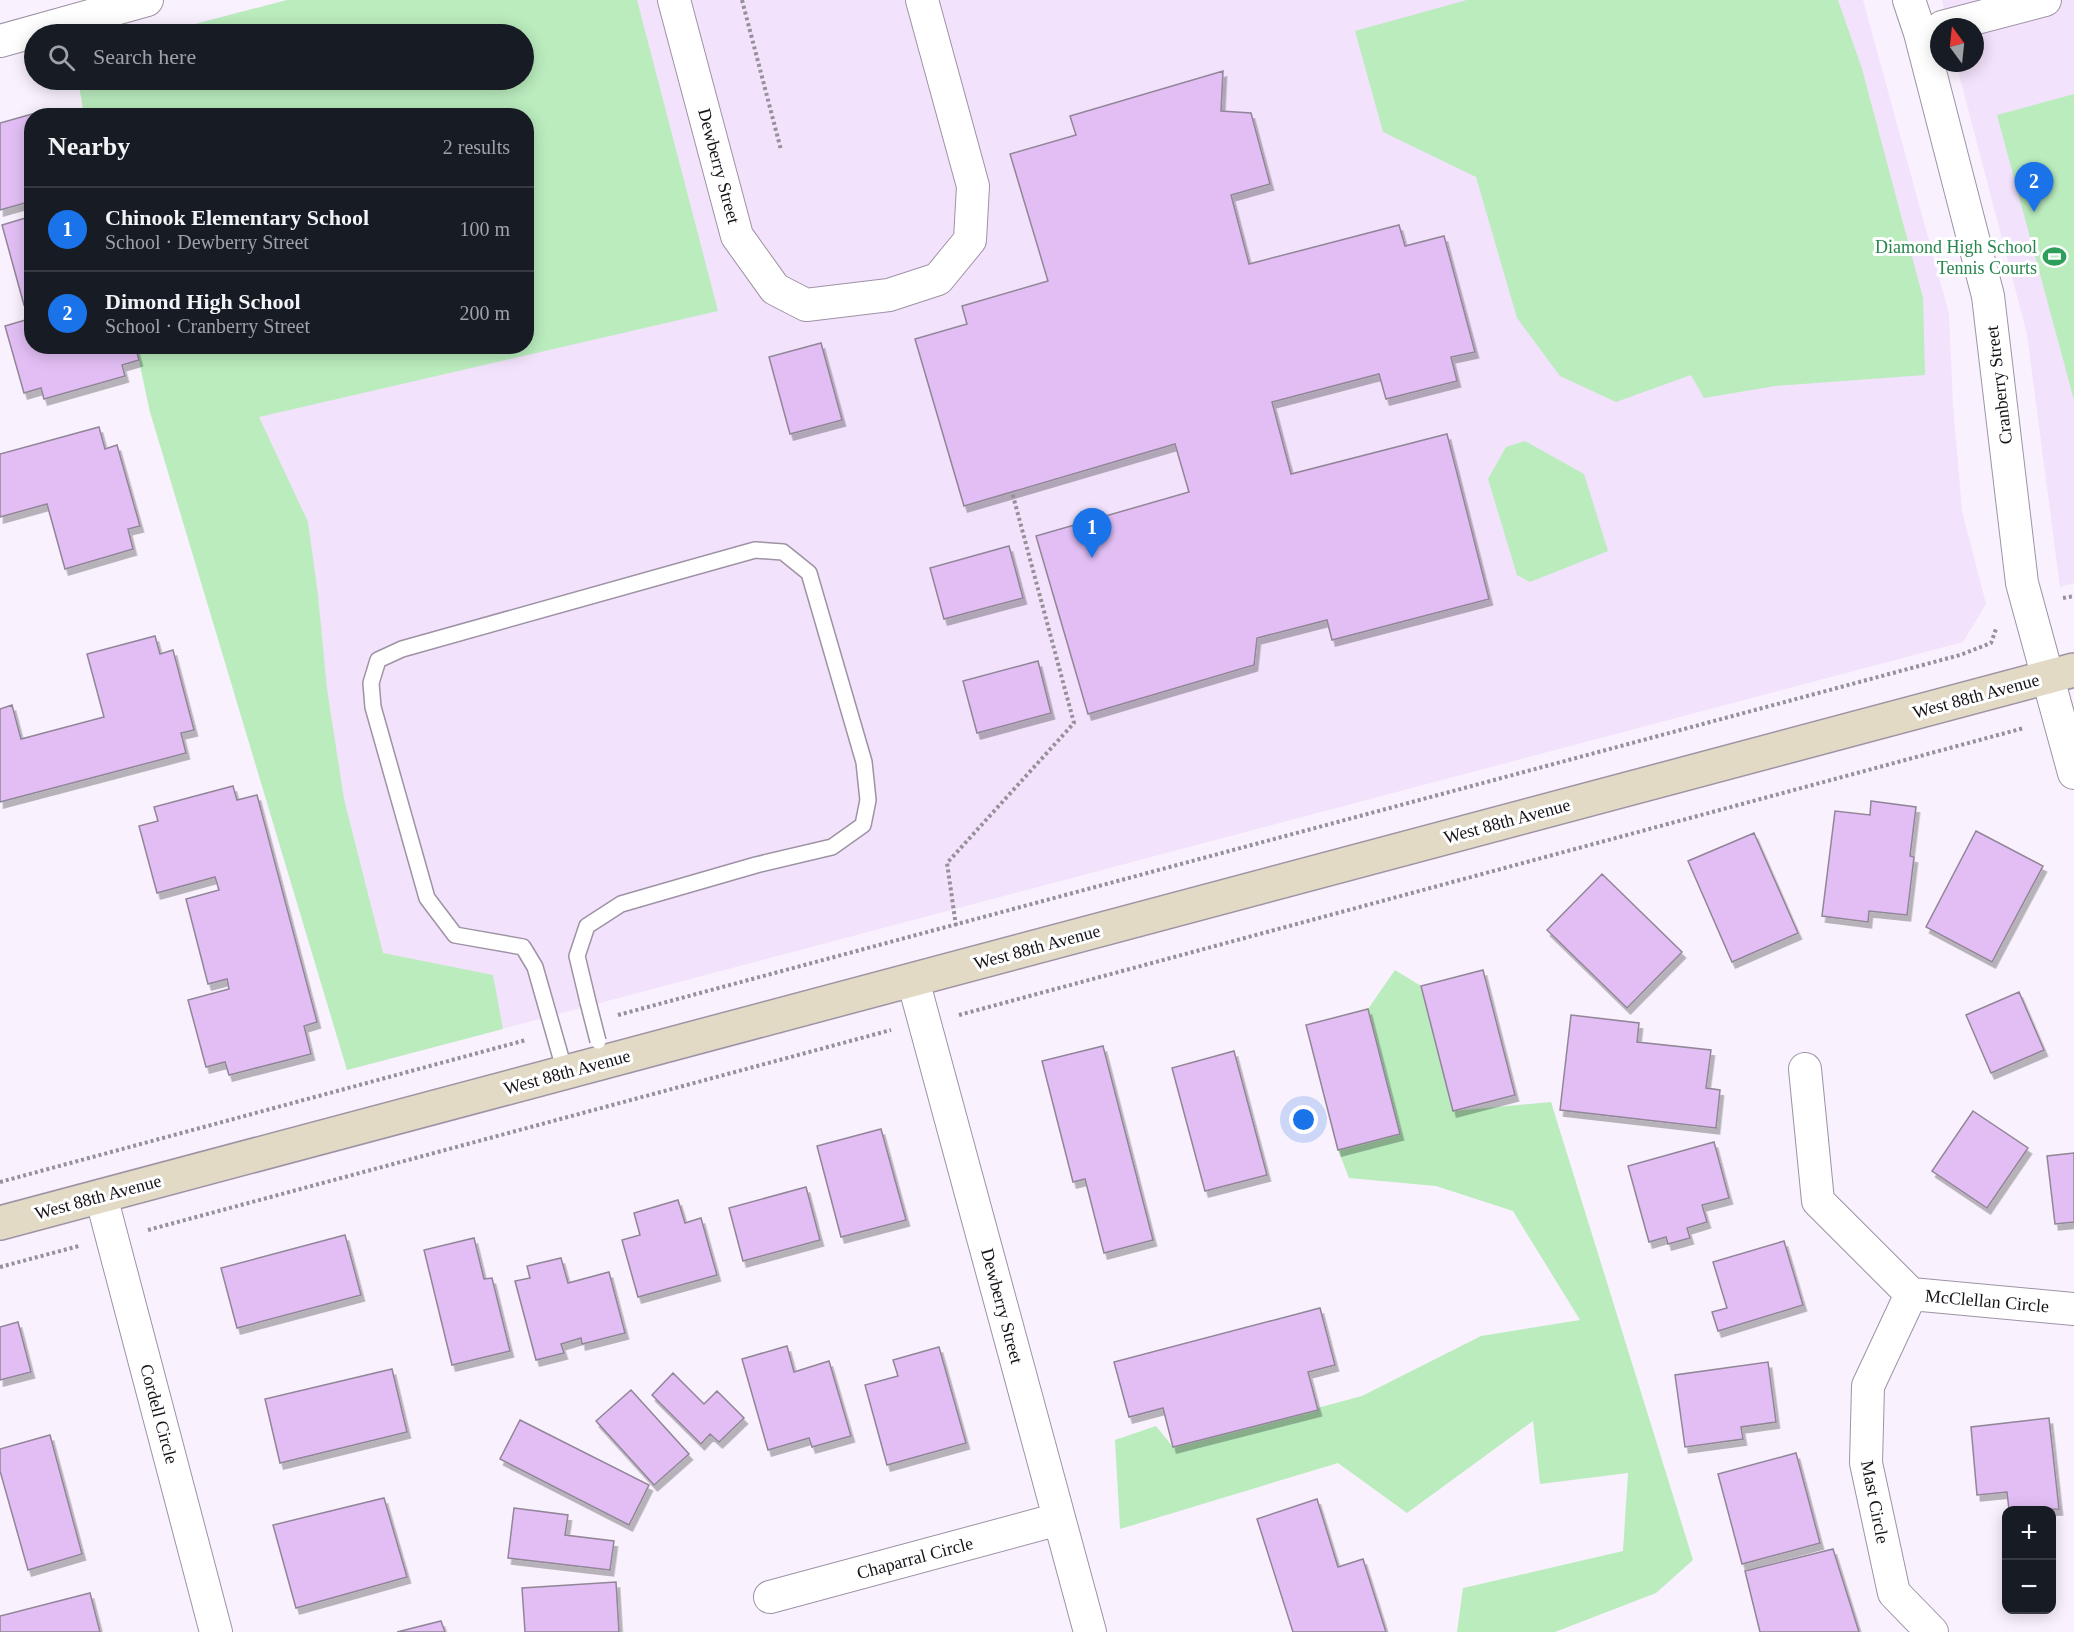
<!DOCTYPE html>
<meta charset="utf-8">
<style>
:root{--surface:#171b24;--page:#242831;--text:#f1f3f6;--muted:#9ea1a6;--line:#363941;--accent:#1a73e8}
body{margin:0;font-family:Georgia,serif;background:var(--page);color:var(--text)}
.controls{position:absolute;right:18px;bottom:18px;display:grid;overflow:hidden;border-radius:12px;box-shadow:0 3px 15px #0003}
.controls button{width:54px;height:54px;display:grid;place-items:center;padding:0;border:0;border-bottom:2px solid var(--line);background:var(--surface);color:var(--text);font:30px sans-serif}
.compass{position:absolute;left:1930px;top:18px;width:54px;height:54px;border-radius:50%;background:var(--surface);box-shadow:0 3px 15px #0003;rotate:345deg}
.you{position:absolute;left:1304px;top:1120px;width:21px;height:21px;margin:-15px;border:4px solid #fff;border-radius:50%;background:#1a73e8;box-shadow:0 0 0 9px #1a73e833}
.badge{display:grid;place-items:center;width:39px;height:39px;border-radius:50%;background:var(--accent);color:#fff;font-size:20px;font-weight:700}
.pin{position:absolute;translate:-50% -50px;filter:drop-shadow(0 2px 3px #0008)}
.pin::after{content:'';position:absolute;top:32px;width:21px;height:18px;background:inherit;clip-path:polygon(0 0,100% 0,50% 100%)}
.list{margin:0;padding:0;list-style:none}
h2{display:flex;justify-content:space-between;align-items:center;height:78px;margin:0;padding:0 24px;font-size:26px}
h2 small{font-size:20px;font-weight:400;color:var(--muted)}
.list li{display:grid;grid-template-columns:39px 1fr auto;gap:18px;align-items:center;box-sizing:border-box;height:84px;padding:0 24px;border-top:2px solid var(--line)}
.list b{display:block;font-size:22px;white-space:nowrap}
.list p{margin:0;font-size:20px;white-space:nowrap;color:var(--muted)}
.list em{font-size:20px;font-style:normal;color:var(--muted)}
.icon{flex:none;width:33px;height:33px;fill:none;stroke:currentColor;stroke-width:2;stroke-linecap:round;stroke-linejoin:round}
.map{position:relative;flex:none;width:2074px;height:1632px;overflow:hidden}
.search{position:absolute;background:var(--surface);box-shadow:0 3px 15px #0003;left:24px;top:24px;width:510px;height:66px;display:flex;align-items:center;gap:15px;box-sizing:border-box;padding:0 21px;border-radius:33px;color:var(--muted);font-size:22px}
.panel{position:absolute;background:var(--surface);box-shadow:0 3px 15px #0003;left:24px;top:108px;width:510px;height:246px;border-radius:24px}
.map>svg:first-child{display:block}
</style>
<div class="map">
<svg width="2074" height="1632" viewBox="0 0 2074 1632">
<defs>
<filter id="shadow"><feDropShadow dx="3.5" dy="6" stdDeviation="0" flood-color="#0004"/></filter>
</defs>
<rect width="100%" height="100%" fill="#f9f1fd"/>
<path fill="#f2e2fb" d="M287,0H1863L1949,314L1953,406L1962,511L1986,604L1963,642L347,1070L153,347L526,346V116L524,80V34H157Z
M1942,0H2074V583L2060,587L2027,334L1956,63H1975V27H1948Z"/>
<path fill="#baecbe" d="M287,0H637L718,311L259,417L308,522L318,595L327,689L344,799L383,953L493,975L503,1029L347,1070L150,412L136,347L526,346V116L84,115L78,80H524V34H157Z
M1467,0H1838L1862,69L1923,298L1925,375L1775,386L1704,398L1691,375L1616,402L1560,376L1517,318L1476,177L1383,132L1355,31Z
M2074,94V400L1997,115Z
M1525,441L1584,474L1608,551L1530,582L1517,575L1488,479L1506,447Z
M1395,970L1421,986L1453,1111L1551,1102L1693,1560L1656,1593L1555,1632H1457L1463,1588L1623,1551L1628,1473L1540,1484L1533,1421L1407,1513L1338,1463L1120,1529L1115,1440L1156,1426L1173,1447L1362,1396L1481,1336L1580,1320L1513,1211L1436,1186L1349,1178L1338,1150L1400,1134L1368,1009Z"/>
<path fill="#e2bef5" stroke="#918697" stroke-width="1.5" filter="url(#shadow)" d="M1223,71L1221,111L1251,113L1270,184L1231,195L1249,264L1399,225L1405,246L1444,236L1475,352L1451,357L1457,381L1386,399L1379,374L1272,402L1291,474L1447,434L1489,599L1332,640L1327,620L1257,638L1254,665L1088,714L1036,536L1189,492L1175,444L964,506L915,339L967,324L962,306L1048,281L1010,154L1076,135L1070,116Z
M50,109L52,116H32V201L0,210V123Z
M32,216V303L24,305L2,225Z
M32,318V346H135L139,360L122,365L125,376L44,399L41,388L24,393L5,326Z
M821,343L842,420L790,434L769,357Z
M99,427L105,449L117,445L140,526L128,529L133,549L65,569L47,504L0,517V454Z
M1009,546L1023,598L944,619L930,568Z
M155,636L160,654L173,650L194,730L181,733L186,753L0,802V709L12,705L21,739L104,717L87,654Z
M1038,661L1051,713L977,733L963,681Z
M233,786L237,800L257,795L317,1022L304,1026L311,1054L229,1075L225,1062L206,1067L188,1000L229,989L227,979L208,984L186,899L219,890L215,877L157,893L139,826L158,821L154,807Z
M1871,801L1916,807L1910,856L1914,857L1907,915L1869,911L1868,922L1822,916L1835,811L1870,815Z
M1976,831L2043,866L1992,962L1926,927Z
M1754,833L1798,933L1732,962L1688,861Z
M1602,874L1682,952L1627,1008L1547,930Z
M1483,970L1515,1095L1453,1111L1421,986Z
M2019,992L2044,1050L1991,1073L1966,1015Z
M1368,1009L1400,1134L1338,1150L1306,1025Z
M1571,1015L1639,1023L1637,1042L1711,1050L1706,1088L1720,1090L1716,1128L1560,1110Z
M1103,1046L1153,1240L1104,1253L1085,1179L1073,1182L1042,1061Z
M1234,1051L1267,1175L1205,1191L1172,1068Z
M1973,1111L2028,1148L1987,1208L1932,1171Z
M881,1129L906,1220L841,1237L817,1146Z
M1714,1142L1729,1198L1702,1205L1707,1222L1687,1228L1690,1238L1668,1244L1666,1237L1649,1242L1628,1166Z
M2074,1153V1222L2055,1224L2047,1156Z
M806,1187L820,1240L743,1261L729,1208Z
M678,1200L685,1223L701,1218L717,1275L638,1297L622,1240L640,1235L634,1213Z
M345,1235L361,1295L237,1328L221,1268Z
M474,1238L484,1279L492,1278L510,1351L452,1365L424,1250Z
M1784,1241L1803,1305L1718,1331L1712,1312L1727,1308L1713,1262Z
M561,1258L568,1283L609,1272L625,1333L582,1344L581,1338L561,1344L564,1353L536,1360L515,1281L530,1278L527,1266Z
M1320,1308L1335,1365L1308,1372L1318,1410L1173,1447L1163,1408L1129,1417L1114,1362Z
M18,1322L31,1372L0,1380V1327Z
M787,1346L794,1372L829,1361L851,1436L812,1447L809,1438L768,1450L742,1359Z
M939,1347L966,1443L887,1465L865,1385L898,1376L893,1360Z
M1768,1362L1776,1422L1741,1427L1743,1439L1685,1447L1675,1375Z
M392,1369L407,1432L280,1463L265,1399Z
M673,1373L704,1404L717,1391L744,1418L719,1442L710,1434L701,1444L652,1395Z
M631,1390L689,1454L654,1485L596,1421Z
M2049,1418L2059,1509L2009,1510L2007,1492L1977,1495L1971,1427Z
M520,1420L649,1485L629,1525L500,1459Z
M50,1435L82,1554L28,1570L0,1471V1449Z
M1796,1453L1820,1543L1742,1564L1718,1474Z
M384,1498L407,1577L296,1608L273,1525Z
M1317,1499L1338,1567L1363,1559L1386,1632H1293L1257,1519Z
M514,1508L568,1515L565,1535L614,1541L610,1570L508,1558Z
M1833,1549L1859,1632H1760L1745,1571Z
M616,1582L619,1632H525L522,1588Z
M90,1593L100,1632H0V1616Z
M441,1621L445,1632H397Z"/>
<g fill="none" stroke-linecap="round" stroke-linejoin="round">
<defs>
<path id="lane" d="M565,1072L535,967L523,947L455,935L427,898L373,707L371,683L378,660L402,649L755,550L783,552L809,573L864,762L868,800L863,825L832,847L756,865L621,904L587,926L577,956L588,1002"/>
<path id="street" d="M674,0L737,236L775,289L806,305L889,295L938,279L970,240L973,186L922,0
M1909,0L1920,33L1988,296L2022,583L2074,773
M1942,27L2045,0
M0,41L147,0
M913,980L1090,1632
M1805,1069L1818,1201L1911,1294L2074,1309
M101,1196L216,1632
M1911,1294L1868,1386L1866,1463L1894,1593L1932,1632
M770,1597L1059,1519"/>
<path id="secondary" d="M0,1223L2074,670"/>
</defs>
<use href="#lane" stroke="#9e93a5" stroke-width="18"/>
<use href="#street" stroke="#9e93a5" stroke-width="34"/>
<use href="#secondary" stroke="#9e93a5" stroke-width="36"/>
<path stroke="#96909a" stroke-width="4" stroke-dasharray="3 3" stroke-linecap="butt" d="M742,0L781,150
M2063,598L2074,596
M956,926L947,863L1074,723L1012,492
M618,1015L1960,655L1991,643L1996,629
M959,1015L2024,728
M0,1182L526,1040
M148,1230L891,1030
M0,1267L79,1246"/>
<use href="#lane" stroke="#fff" stroke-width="15"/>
<use href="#street" stroke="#fff" stroke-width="32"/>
<use href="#secondary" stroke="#e2dac5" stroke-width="33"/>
<defs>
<path id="lane-bridge" d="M588,1002L598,1041"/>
</defs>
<use href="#lane-bridge" stroke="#9e93a5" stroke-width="18" stroke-linecap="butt"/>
<use href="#lane-bridge" stroke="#fff" stroke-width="15"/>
</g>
<defs>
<symbol id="stadium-bare" viewBox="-9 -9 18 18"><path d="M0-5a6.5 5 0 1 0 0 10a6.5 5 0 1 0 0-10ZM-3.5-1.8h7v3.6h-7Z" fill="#2e9e5b" stroke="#fff" stroke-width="2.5" paint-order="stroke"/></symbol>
</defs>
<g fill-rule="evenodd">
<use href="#stadium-bare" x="2038" y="240" width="33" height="33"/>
</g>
<g text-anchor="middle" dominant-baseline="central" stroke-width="6" stroke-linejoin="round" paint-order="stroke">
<g font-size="18" fill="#171319" stroke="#fff">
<text transform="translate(719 166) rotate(75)">Dewberry Street</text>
<text transform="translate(1999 385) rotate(-97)">Cranberry Street</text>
<text transform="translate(1976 696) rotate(-15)">West 88th Avenue</text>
<text transform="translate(1507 821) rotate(-15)">West 88th Avenue</text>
<text transform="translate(1037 947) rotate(-15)">West 88th Avenue</text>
<text transform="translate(567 1072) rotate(-15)">West 88th Avenue</text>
<text transform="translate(98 1197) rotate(-15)">West 88th Avenue</text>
<text transform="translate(1987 1301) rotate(5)">McClellan Circle</text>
<text transform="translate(1002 1306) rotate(75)">Dewberry Street</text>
<text transform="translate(159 1414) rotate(75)">Cordell Circle</text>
<text transform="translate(1875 1502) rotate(79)">Mast Circle</text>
<text transform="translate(915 1558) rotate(-15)">Chaparral Circle</text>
</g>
<g font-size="18" fill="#27864d" stroke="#fff" text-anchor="end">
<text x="2037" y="247">Diamond High School<tspan x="2037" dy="21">Tennis Courts</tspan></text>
</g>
</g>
</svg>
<div class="controls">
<button>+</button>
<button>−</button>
</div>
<svg class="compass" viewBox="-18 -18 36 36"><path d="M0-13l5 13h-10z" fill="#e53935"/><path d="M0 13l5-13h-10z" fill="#9ea1a6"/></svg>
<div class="you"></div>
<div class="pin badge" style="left:1092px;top:558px">1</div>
<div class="pin badge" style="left:2034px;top:212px">2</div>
<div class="search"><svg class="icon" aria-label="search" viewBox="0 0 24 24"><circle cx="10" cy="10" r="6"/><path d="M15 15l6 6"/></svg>Search here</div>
<section class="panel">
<h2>Nearby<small>2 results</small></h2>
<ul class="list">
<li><span class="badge">1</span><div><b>Chinook Elementary School</b><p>School · Dewberry Street</p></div><em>100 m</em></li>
<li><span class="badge">2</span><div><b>Dimond High School</b><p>School · Cranberry Street</p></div><em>200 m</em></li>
</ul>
</section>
</div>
